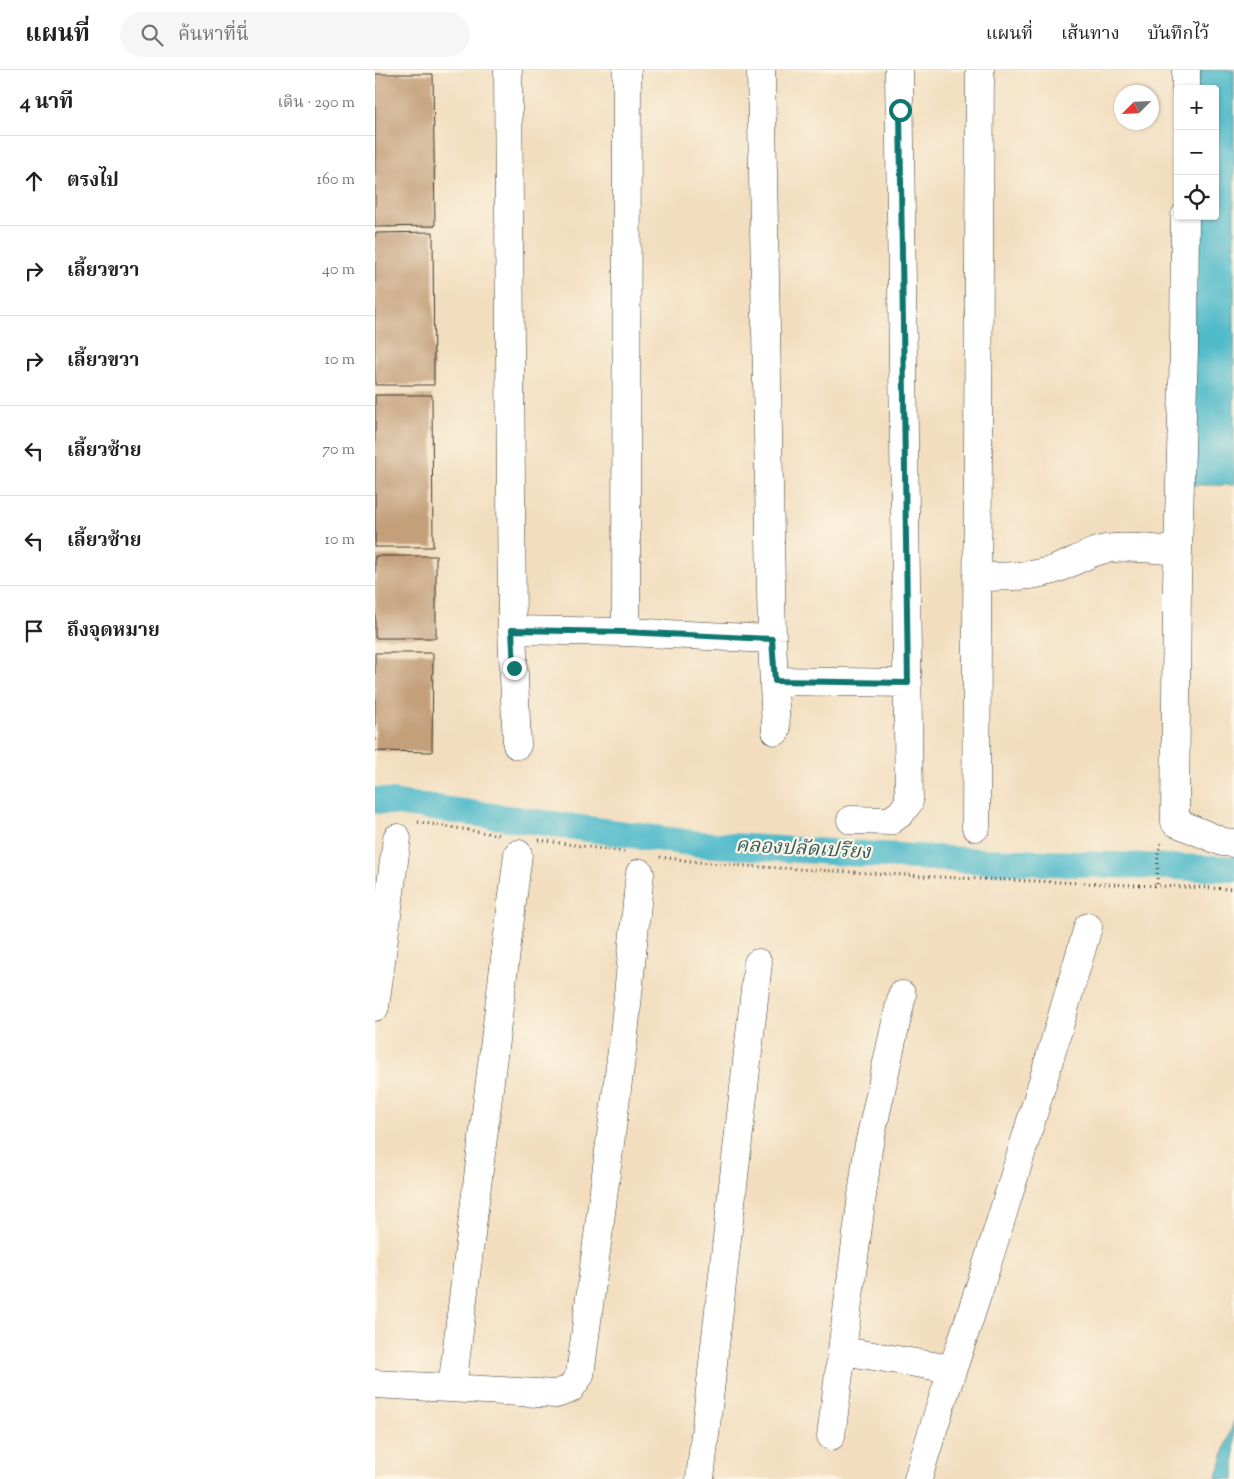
<!DOCTYPE html>
<html lang="th">
<meta charset="utf-8">
<style>
:root{--surface:#fff;--page:#f6f6f6;--text:#202124;--muted:#757577;--line:#e0e0e0}
body{margin:0;font-family:"Sorts Mill Goudy","Noto Serif Thai",serif;background:var(--page);color:var(--text)}
.controls{position:absolute;right:15px;top:15px;display:grid;overflow:hidden;border-radius:5px;box-shadow:0 1px 4px #0004}
.controls button{width:45px;height:45px;display:grid;place-items:center;padding:0;border:0;border-bottom:1px solid var(--line);background:var(--surface);color:var(--text);font:25px sans-serif}
.compass{position:absolute;left:739px;top:15px;width:45px;height:45px;border-radius:50%;background:var(--surface);box-shadow:0 1px 4px #0004;rotate:246deg}
.stop{position:absolute;width:15px;height:15px;margin:-11px;border:4px solid #0f766e;border-radius:50%;background:#fff}
.stop.end{background:#0f766e;border-color:#fff;box-shadow:0 1px 5px #0008}
.list{margin:0;padding:0;list-style:none}
h2{display:flex;justify-content:space-between;align-items:center;height:65px;margin:0;padding:0 20px;font-size:21px}
h2 small{font-size:16px;font-weight:400;color:var(--muted)}
.list li{display:grid;grid-template-columns:32px 1fr auto;gap:15px;align-items:center;box-sizing:border-box;height:90px;padding:0 20px;border-top:1px solid var(--line)}
.list b{display:block;font-size:19px;white-space:nowrap}
.list em{font-size:16px;font-style:normal;color:var(--muted)}
.icon{flex:none;width:28px;height:28px;fill:none;stroke:currentColor;stroke-width:2;stroke-linecap:round;stroke-linejoin:round}
.map{position:relative;flex:none;width:859px;height:1409px;overflow:hidden}
header{display:flex;align-items:center;gap:30px;box-sizing:border-box;height:70px;padding:0 25px;background:var(--surface);border-bottom:1px solid var(--line)}
header strong{font-size:24px}
nav{display:flex;gap:28px;margin-inline-start:auto;font-size:18px}
.search{width:350px;height:45px;background:var(--page);display:flex;align-items:center;gap:12px;box-sizing:border-box;padding:0 18px;border-radius:28px;color:var(--muted);font-size:19px}
main{display:flex}
aside{flex:1;background:var(--surface)}
.map>svg:first-child{display:block}
</style>
<header>
<strong>แผนที่</strong>
<div class="search"><svg class="icon" aria-label="search" viewBox="0 0 24 24"><circle cx="10" cy="10" r="6"/><path d="M15 15l6 6"/></svg>ค้นหาที่นี่</div>
<nav><a>แผนที่</a><a>เส้นทาง</a><a>บันทึกไว้</a></nav>
</header>
<main>
<aside>
<h2>4 นาที<small>เดิน · 290 m</small></h2>
<ul class="list">
<li><svg class="icon" aria-label="ahead" viewBox="0 0 24 24"><path d="M12 20V5M6 11l6-6 6 6"/></svg><div><b>ตรงไป</b></div><em>160 m</em></li>
<li><svg class="icon" aria-label="right" viewBox="0 0 24 24"><path d="M7 20v-9h11M14 6l5 5-5 5"/></svg><div><b>เลี้ยวขวา</b></div><em>40 m</em></li>
<li><svg class="icon" aria-label="right" viewBox="0 0 24 24"><path d="M7 20v-9h11M14 6l5 5-5 5"/></svg><div><b>เลี้ยวขวา</b></div><em>10 m</em></li>
<li><svg class="icon" aria-label="left" viewBox="0 0 24 24"><path d="M17 20v-9H6M10 6l-5 5 5 5"/></svg><div><b>เลี้ยวซ้าย</b></div><em>70 m</em></li>
<li><svg class="icon" aria-label="left" viewBox="0 0 24 24"><path d="M17 20v-9H6M10 6l-5 5 5 5"/></svg><div><b>เลี้ยวซ้าย</b></div><em>10 m</em></li>
<li><svg class="icon" aria-label="arrive" viewBox="0 0 24 24"><path d="M6 21V4h12l-3 4 3 4H6"/></svg><div><b>ถึงจุดหมาย</b></div></li>
</ul>
</aside>
<div class="map">
<svg width="859" height="1409" viewBox="0 0 859 1409">
<rect width="100%" height="100%" fill="#fcf5e5"/>
<filter id="ink" filterUnits="userSpaceOnUse"><feTurbulence type="fractalNoise" baseFrequency=".02" numOctaves="2"/><feDisplacementMap in="SourceGraphic" scale="10" xChannelSelector="R" yChannelSelector="G"/><feConvolveMatrix kernelMatrix="1 2 1 2 8 2 1 2 1" color-interpolation-filters="sRGB"/></filter>
<filter id="wash" filterUnits="userSpaceOnUse"><feTurbulence type="fractalNoise" baseFrequency=".0096" numOctaves="4" result="noise"/><feDisplacementMap in="SourceGraphic" scale="20" xChannelSelector="R" yChannelSelector="G"/><feGaussianBlur stdDeviation="1.12" result="paint"/><feColorMatrix in="noise" values="0 0 0 0 0 0 0 0 0 0 0 0 0 0 0 0 0 1.4 0 .05"/><feComposite in="paint" operator="in"/></filter>
<g filter="url(#wash)">
<rect width="100%" height="100%" fill="#f2debf"/>
<path fill="#4fbaca" stroke="#366b73" d="M812,0H859V415H811L812,146H840V19H812Z
M859,1350V1409H841Z"/>
<g fill="none" stroke-linecap="round" stroke-linejoin="round">
<path stroke="#4fbaca" stroke-width="26" d="M0,730L324,774L608,791L859,799"/>
</g>
<g id="blocks">
<path fill="#c39f7a" d="M0,4H58L60,156L0,157Z
M58,162L59,315H0V163Z
M0,325H57L58,477H0Z
M0,486H61V568H0Z
M0,583H58L57,682L0,681Z"/>
</g>
</g>
<g filter="url(#ink)">
<use href="#blocks" fill-opacity="0" stroke="#3c3934" stroke-width="1"/>
<g fill="none" stroke-linecap="round" stroke-linejoin="round">
<defs>
<path id="minor" d="M133,0L137,560L142,675
M386,0L397,569L401,661
M811,19V0
M810,146L809,280L802,514L800,752L848,772L859,773
M602,507C627,506 654,508 678,500C699,493 717,479 739,478C759,476 783,480 803,481
M137,560L251,562L397,569
M251,562L252,0
M399,611L533,613
M476,750L515,751L526,743L534,732L524,0
M601,757L605,0
M0,937L22,768
M468,1281L577,1299
M0,1314L181,1324L195,1319L205,1305L249,965L265,803
M77,1318L143,784
M456,1366L493,1079L527,925
M325,1409L383,893
M543,1409C562,1342 586,1276 607,1210C644,1093 679,975 713,857"/>
</defs>
<use href="#minor" stroke="#3c3934" stroke-width="29"/>
<path stroke="#3c3934" stroke-width="3" stroke-dasharray="1 4" stroke-linecap="butt" d="M43,752L125,765
M164,770L249,782
M285,787L323,792L369,796L583,808L859,819
M782,814L783,783L786,773"/>
<use href="#minor" stroke="#fff" stroke-width="28"/>
</g>
</g>
<g fill="none" stroke-linecap="round" stroke-linejoin="round" filter="url(#ink)">
<path stroke="#0f766e" stroke-width="6" d="M139,598L137,560L250,562L397,569L400,611L533,613L525,40"/>
</g>
<g text-anchor="middle" dominant-baseline="central" stroke-width="4.5" stroke-linejoin="round" paint-order="stroke">
<g font-size="20" font-style="italic" fill="#305b62" stroke="#fcf5e5">
<text transform="translate(428 780) rotate(3)">คลองปลัดเปรียง</text>
</g>
</g>
</svg>
<div class="controls">
<button>+</button>
<button>−</button>
<button><svg class="icon" aria-label="locate" viewBox="0 0 24 24"><circle cx="12" cy="12" r="6"/><path d="M12 2v4M12 18v4M2 12h4M18 12h4"/></svg></button>
</div>
<svg class="compass" viewBox="-18 -18 36 36"><path d="M0-13l5 13h-10z" fill="#e53935"/><path d="M0 13l5-13h-10z" fill="#757577"/></svg>
<div class="stop" style="left:525px;top:40px"></div>
<div class="stop end" style="left:139px;top:598px"></div>
</div>
</main>
